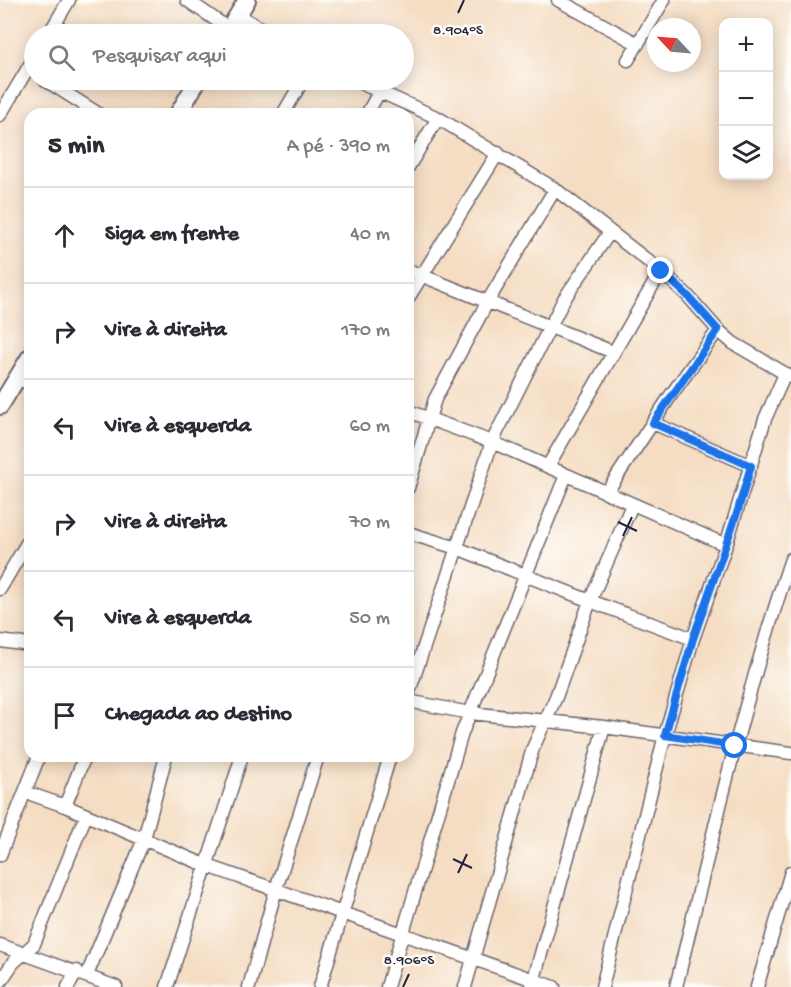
<!DOCTYPE html>
<html lang="pt">
<meta charset="utf-8">
<style>
:root{--surface:#fff;--page:#f7f7f7;--text:#2b2b33;--muted:#7c7c81;--line:#e1e1e2}
body{margin:0;font-family:"Gochi Hand",sans-serif;background:var(--page);color:var(--text)}
.controls{position:absolute;right:18px;top:18px;display:grid;overflow:hidden;border-radius:12px;box-shadow:0 3px 15px #0003}
.controls button{width:54px;height:54px;display:grid;place-items:center;padding:0;border:0;border-bottom:2px solid var(--line);background:var(--surface);color:var(--text);font:30px sans-serif}
.compass{position:absolute;left:647px;top:18px;width:54px;height:54px;border-radius:50%;background:var(--surface);box-shadow:0 3px 15px #0003;rotate:296deg}
.stop{position:absolute;width:18px;height:18px;margin:-14px;border:4px solid #1a73e8;border-radius:50%;background:#fff}
.stop.end{background:#1a73e8;border-color:#fff;box-shadow:0 2px 6px #0008}
.list{margin:0;padding:0;list-style:none}
h2{display:flex;justify-content:space-between;align-items:center;height:78px;margin:0;padding:0 24px;font-size:26px}
h2 small{font-size:20px;font-weight:400;color:var(--muted)}
.list li{display:grid;grid-template-columns:39px 1fr auto;gap:18px;align-items:center;box-sizing:border-box;height:96px;padding:0 24px;border-top:2px solid var(--line)}
.list b{display:block;font-size:22px;white-space:nowrap}
.list em{font-size:20px;font-style:normal;color:var(--muted)}
.icon{flex:none;width:33px;height:33px;fill:none;stroke:currentColor;stroke-width:2;stroke-linecap:round;stroke-linejoin:round}
.map{position:relative;flex:none;width:791px;height:987px;overflow:hidden}
.search{position:absolute;background:var(--surface);box-shadow:0 3px 15px #0003;left:24px;top:24px;width:390px;height:66px;display:flex;align-items:center;gap:15px;box-sizing:border-box;padding:0 21px;border-radius:33px;color:var(--muted);font-size:22px}
.panel{position:absolute;background:var(--surface);box-shadow:0 3px 15px #0003;left:24px;top:108px;width:390px;height:654px;border-radius:18px}
.map>svg:first-child{display:block}
</style>
<div class="map">
<svg width="791" height="987" viewBox="0 0 791 987">
<rect width="100%" height="100%" fill="#fdfcf7"/>
<filter id="ink" filterUnits="userSpaceOnUse"><feTurbulence type="fractalNoise" baseFrequency=".0167" numOctaves="2"/><feDisplacementMap in="SourceGraphic" scale="12" xChannelSelector="R" yChannelSelector="G"/><feConvolveMatrix kernelMatrix="1 2 1 2 8 2 1 2 1" color-interpolation-filters="sRGB"/></filter>
<filter id="wash" filterUnits="userSpaceOnUse"><feTurbulence type="fractalNoise" baseFrequency=".008" numOctaves="4" result="noise"/><feDisplacementMap in="SourceGraphic" scale="24" xChannelSelector="R" yChannelSelector="G"/><feGaussianBlur stdDeviation="1.35" result="paint"/><feColorMatrix in="noise" values="0 0 0 0 0 0 0 0 0 0 0 0 0 0 0 0 0 1.4 0 .05"/><feComposite in="paint" operator="in"/></filter>
<g filter="url(#wash)">
<rect width="100%" height="100%" fill="#f5ddc3"/>
</g>
<g filter="url(#ink)">
<g fill="none" stroke-linecap="round" stroke-linejoin="round">
<defs>
<path id="minor" d="M187,0L229,29
M558,0L638,44
M237,15L272,34
M49,34L69,0
M628,60L664,0
M45,80L99,114
M354,80L438,118L555,189L661,271L687,295L718,330L733,343L791,377
M283,114L303,80
M367,114L379,92
M0,115L34,58
M408,167L438,118
M408,270L613,352
M408,298L498,153
M17,378L30,384
M408,411L492,442L726,545L693,639L665,735L602,987
M653,423L751,466
M548,466L661,271
M408,488L435,399L488,301L555,189
M606,493L671,395L718,330
M408,533L457,548L590,601L693,639
M726,545L765,419L785,374
M0,589L30,538
M0,641L30,645
M408,695L492,442L564,299L610,232
M408,701L470,713L604,727L791,753
M25,792L65,806L205,865L554,987
M65,806L85,756
M0,855L39,756
M0,945L116,987
M87,975L144,839L166,756
M0,982L13,963L34,944L86,815
M532,986L604,727
M68,987L77,971
M167,987L242,756
M249,987L276,889L318,756
M320,987L390,756
M387,987L462,733L566,475
M465,987L533,748L556,697L590,601L632,505
M676,987C711,843 743,699 791,559
M757,987L791,872"/>
<path id="major" d="M226,34L247,0
M178,114L198,80
M0,406L30,357"/>
</defs>
<use href="#minor" stroke="#6c636b" stroke-width="15"/>
<use href="#major" stroke="#6c636b" stroke-width="20"/>
<use href="#minor" stroke="#fff" stroke-width="12"/>
<use href="#major" stroke="#fff" stroke-width="16"/>
</g>
</g>
<g fill="none" stroke-linecap="round" stroke-linejoin="round" filter="url(#ink)">
<path stroke="#1a73e8" stroke-width="8" d="M661,271L687,295L718,330L653,423L751,466L738,510L693,639L665,735L735,746"/>
</g>
<path fill="none" stroke="#22223b" stroke-width="2" d="M458,13L464,0M618,522L637,531M623,536L632,517M453,859L472,868M458,873L467,854M403,987L409,974"/>
<g font-size="15" text-anchor="middle" fill="#22223b" stroke="#fdfcf7" stroke-width="5" stroke-linejoin="round" paint-order="stroke">
<text x="458" y="34">8.904°S</text>
<text x="409" y="964">8.906°S</text>
</g>
</svg>
<div class="controls">
<button>+</button>
<button>−</button>
<button><svg class="icon" aria-label="layers" viewBox="0 0 24 24"><path d="M12 4l9 5-9 5-9-5zM3 14l9 5 9-5"/></svg></button>
</div>
<svg class="compass" viewBox="-18 -18 36 36"><path d="M0-13l5 13h-10z" fill="#e53935"/><path d="M0 13l5-13h-10z" fill="#7c7c81"/></svg>
<div class="stop" style="left:735px;top:746px"></div>
<div class="stop end" style="left:661px;top:271px"></div>
<div class="search"><svg class="icon" aria-label="search" viewBox="0 0 24 24"><circle cx="10" cy="10" r="6"/><path d="M15 15l6 6"/></svg>Pesquisar aqui</div>
<section class="panel">
<h2>5 min<small>A pé · 390 m</small></h2>
<ul class="list">
<li><svg class="icon" aria-label="ahead" viewBox="0 0 24 24"><path d="M12 20V5M6 11l6-6 6 6"/></svg><div><b>Siga em frente</b></div><em>40 m</em></li>
<li><svg class="icon" aria-label="right" viewBox="0 0 24 24"><path d="M7 20v-9h11M14 6l5 5-5 5"/></svg><div><b>Vire à direita</b></div><em>170 m</em></li>
<li><svg class="icon" aria-label="left" viewBox="0 0 24 24"><path d="M17 20v-9H6M10 6l-5 5 5 5"/></svg><div><b>Vire à esquerda</b></div><em>60 m</em></li>
<li><svg class="icon" aria-label="right" viewBox="0 0 24 24"><path d="M7 20v-9h11M14 6l5 5-5 5"/></svg><div><b>Vire à direita</b></div><em>70 m</em></li>
<li><svg class="icon" aria-label="left" viewBox="0 0 24 24"><path d="M17 20v-9H6M10 6l-5 5 5 5"/></svg><div><b>Vire à esquerda</b></div><em>50 m</em></li>
<li><svg class="icon" aria-label="arrive" viewBox="0 0 24 24"><path d="M6 21V4h12l-3 4 3 4H6"/></svg><div><b>Chegada ao destino</b></div></li>
</ul>
</section>
</div>
